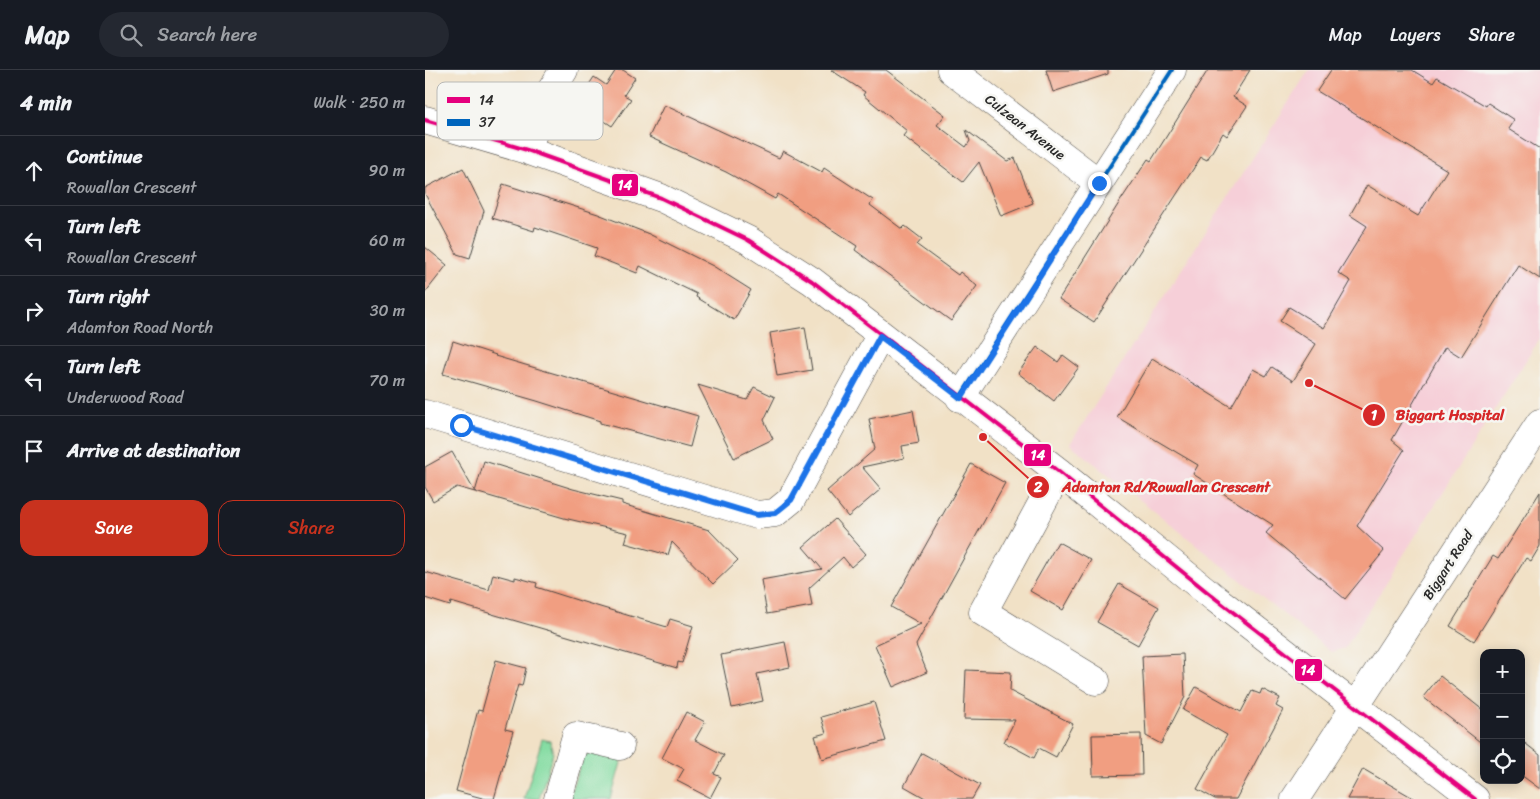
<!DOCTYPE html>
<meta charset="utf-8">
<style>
:root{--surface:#171b24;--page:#242831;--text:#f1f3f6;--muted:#9ea1a6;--line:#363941;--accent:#c8321e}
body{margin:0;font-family:Sriracha,sans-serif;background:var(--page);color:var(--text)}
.controls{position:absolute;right:15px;bottom:15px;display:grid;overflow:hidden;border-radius:10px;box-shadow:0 2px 12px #0003}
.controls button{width:45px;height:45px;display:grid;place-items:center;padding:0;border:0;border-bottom:1px solid var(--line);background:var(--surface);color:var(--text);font:25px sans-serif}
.stop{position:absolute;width:15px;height:15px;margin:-11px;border:4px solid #1a73e8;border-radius:50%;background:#fff}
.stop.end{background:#1a73e8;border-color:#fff;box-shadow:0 1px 5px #0008}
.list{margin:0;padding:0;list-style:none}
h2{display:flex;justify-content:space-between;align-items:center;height:65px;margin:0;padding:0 20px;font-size:21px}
h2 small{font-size:16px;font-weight:400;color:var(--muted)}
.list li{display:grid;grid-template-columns:32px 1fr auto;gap:15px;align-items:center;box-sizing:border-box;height:70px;padding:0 20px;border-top:1px solid var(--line)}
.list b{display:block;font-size:19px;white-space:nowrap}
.list p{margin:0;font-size:16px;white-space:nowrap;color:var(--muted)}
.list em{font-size:16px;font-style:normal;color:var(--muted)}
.actions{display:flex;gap:10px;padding:15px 20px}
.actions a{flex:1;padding:11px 0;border:1px solid var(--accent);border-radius:15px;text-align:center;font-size:18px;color:var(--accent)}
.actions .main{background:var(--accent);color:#fff}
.icon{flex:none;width:28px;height:28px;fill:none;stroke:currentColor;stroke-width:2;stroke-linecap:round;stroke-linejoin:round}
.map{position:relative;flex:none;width:1115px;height:729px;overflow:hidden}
header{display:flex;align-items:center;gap:30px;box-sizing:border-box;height:70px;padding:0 25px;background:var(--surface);border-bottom:1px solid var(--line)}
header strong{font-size:24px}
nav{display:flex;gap:28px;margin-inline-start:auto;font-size:18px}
.search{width:350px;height:45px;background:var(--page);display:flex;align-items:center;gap:12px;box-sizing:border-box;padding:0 18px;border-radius:28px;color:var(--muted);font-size:19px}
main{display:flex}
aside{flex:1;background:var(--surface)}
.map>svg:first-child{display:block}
</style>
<header>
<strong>Map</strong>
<div class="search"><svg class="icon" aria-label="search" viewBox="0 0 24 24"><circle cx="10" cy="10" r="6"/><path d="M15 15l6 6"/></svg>Search here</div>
<nav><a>Map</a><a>Layers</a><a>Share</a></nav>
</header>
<main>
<aside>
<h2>4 min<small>Walk · 250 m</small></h2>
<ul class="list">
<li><svg class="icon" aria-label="ahead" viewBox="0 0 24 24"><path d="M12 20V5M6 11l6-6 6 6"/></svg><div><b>Continue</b><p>Rowallan Crescent</p></div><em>90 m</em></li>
<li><svg class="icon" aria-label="left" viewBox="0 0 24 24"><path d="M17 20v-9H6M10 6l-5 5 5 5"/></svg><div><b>Turn left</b><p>Rowallan Crescent</p></div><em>60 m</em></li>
<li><svg class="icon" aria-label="right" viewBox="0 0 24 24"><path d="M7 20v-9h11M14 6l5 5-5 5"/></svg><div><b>Turn right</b><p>Adamton Road North</p></div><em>30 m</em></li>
<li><svg class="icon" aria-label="left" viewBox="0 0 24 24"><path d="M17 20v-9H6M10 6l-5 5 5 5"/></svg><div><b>Turn left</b><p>Underwood Road</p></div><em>70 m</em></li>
<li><svg class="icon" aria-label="arrive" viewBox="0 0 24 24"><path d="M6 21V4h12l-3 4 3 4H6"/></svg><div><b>Arrive at destination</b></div></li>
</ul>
<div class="actions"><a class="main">Save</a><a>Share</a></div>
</aside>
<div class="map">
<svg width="1115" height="729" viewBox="0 0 1115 729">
<rect width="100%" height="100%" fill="#f6f6f2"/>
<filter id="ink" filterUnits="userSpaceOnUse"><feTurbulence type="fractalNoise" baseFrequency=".02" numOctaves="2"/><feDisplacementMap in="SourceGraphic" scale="10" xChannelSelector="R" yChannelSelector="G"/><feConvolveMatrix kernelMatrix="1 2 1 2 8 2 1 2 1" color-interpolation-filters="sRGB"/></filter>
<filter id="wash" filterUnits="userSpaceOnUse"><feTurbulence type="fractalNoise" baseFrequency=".0096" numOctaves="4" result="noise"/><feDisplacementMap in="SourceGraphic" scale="20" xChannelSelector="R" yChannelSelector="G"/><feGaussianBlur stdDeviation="1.12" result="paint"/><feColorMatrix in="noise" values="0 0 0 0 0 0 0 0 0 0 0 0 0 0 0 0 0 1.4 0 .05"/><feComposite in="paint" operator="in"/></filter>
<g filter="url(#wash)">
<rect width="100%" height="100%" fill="#f1e1c6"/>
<path fill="#f6cfd8" d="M884,0H1115V268L920,578L906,582L645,374Z"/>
<path fill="#82dba0" stroke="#568366" d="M117,669L125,671L128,683L114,729H99Z
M166,682L197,689L186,729H143L159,685Z"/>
<g id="blocks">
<path fill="#f19e81" d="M191,0H198L210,8L199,25L206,29L187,56L152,33L169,7L181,15Z
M406,0H461L520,45L512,55L541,77L545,71L541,60L582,91L590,88L608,133L576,146L554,92L538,112L478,66L482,61L438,25L440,22Z
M621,0H683V4L628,22Z
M783,0H825L808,27L822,36L802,66L798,63L782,90L776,87L669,252L634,229L694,133L723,89L726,91Z
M906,0H987L1008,13L1012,7L1061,36L1063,33L1089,50L1083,59L1115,79V209L1093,195L1036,287L1020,277L967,370L979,380L932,456L959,481L920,529L841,463L848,455L768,404L773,395L692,347L727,288L806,337L828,299L841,306L847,297L868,311L891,274L855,251L864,237L899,258L926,211L913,203L942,156L925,145L942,115L993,146L1022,100L892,21Z
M239,35L354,88L358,81L397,102L399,98L448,130L445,135L477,159L480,156L497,169L492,175L533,205L535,202L552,216L526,251L430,180L432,176L353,124L350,129L301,102L224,67Z
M38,98L59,141L45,188L32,184L0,124V118Z
M78,114L173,144L224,164L288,196L326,220L309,250L271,227L272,224L215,196L212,203L169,186L172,178L110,157L109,161L67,148Z
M0,177L22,195L0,223Z
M380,257L387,300L352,306L345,263Z
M28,271L71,285L70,286L273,346L265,377L175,353V351L112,331L18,304Z
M612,277L633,292L638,285L654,297L629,331L593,303Z
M273,315L322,330L329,317L350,327L339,350L348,369L309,388Z
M488,340L494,373L477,376L479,388L437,397L456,419L423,447L402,421L450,379L444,349Z
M27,382L50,422L32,417L8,431L0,417V397Z
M59,391L148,419L197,431V434L284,460L313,490L288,514L247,472L243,485L200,473L203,463L139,448L50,422Z
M546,394L580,413L491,575L502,602L468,617L450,575L496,554L466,537Z
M1115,422V476L1106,491L1101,488L1049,571L1025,556L1068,486L1073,489Z
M410,449L441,484L426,497L418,487L384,518L387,536L342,544L336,510L397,499L378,477Z
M633,472L666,490L638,540L605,521Z
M0,502L64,520L68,504L90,510V507L112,513L111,517L155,531L242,557L245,549L268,556L257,593L253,592L252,598L26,532L25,536L0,528Z
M694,514L734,537L713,575L672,552Z
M360,572L365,597L332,604L338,631L307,638L296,585Z
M758,584L760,627L736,674L721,666L717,586Z
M71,590L101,598L97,616L93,615L80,659L88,661L69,729H61L31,721L53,640L57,641Z
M541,600L586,602L585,621L648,654L631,687L614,678L609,688L579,672L590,650L539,649Z
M1015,606L1059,641V675L998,627Z
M771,617L816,642L827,621L835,624L837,619L855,628L851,636L858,640L811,729H790L772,719L802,665L758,640Z
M449,632L461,671L397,689L390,666L401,663L396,647Z
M261,642L280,652L270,670L299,685L289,704L296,707L285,728L252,711L259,699L237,688Z
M716,664L717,705L668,706L667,665Z
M1096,670L1115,685V719L1096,705Z
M497,683L555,715L547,729H502L479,716Z
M938,699L990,729H922Z"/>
</g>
</g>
<g filter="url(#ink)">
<use href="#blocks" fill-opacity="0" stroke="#494642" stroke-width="1"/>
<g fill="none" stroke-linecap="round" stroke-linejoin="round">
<defs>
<path id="minor" d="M526,0L674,113
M0,50L102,80L236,128L323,170L387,211L634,402L791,529L1050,729
M102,80L120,30L139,0
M535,328L747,0
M0,344L332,445L350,443L366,430L455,266
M634,402L558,542L671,611
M133,729L151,666L195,676
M870,729L1115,353"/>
</defs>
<use href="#minor" stroke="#494642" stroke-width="29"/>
<use href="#minor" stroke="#fff" stroke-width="28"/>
<defs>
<path id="bus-1" d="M0,50L102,80L236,128L323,170L387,211L634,402L791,529L1050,729"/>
<path id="bus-2" d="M535,328L747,0"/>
</defs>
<use href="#bus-1" stroke="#f6f6f2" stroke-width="8"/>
<use href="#bus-2" stroke="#f6f6f2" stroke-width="8"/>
<use href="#bus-1" stroke="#e5007d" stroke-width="4"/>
<use href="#bus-2" stroke="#0065bd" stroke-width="4"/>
</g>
</g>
<g fill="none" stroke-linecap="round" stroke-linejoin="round" filter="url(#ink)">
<path stroke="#1a73e8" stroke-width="6" d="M36,355L332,445L350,443L366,430L455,266L536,328L674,113"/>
</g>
<g text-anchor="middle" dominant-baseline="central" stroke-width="5" stroke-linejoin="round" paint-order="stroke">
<g font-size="14" fill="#2b2b2b" stroke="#f6f6f2">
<text transform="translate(600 57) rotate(38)">Culzean Avenue</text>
<text transform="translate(1023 495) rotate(-57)">Biggart Road</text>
</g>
</g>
<rect x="12" y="12" width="166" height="58" rx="8" fill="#f6f6f2" stroke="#b9b9b6" stroke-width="1"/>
<rect x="22" y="27" width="23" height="6" fill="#e5007d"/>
<rect x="22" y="49" width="23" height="7" fill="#0065bd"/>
<g font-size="14" fill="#2b2b2b">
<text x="54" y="35">14</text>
<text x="54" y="57">37</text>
</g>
<path fill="none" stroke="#d62828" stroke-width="2" d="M884 313L949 345M558 367L613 417"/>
<g fill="#d62828" stroke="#f6f6f2" stroke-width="2">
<circle cx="884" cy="313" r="5"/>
<circle cx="558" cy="367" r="5"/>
<circle cx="949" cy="345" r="12"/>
<circle cx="613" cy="417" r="12"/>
</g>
<g font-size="15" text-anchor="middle" font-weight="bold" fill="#fff">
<text x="949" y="350">1</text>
<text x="613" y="422">2</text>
</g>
<g font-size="15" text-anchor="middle" font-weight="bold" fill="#d62828" stroke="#f6f6f2" stroke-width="5" stroke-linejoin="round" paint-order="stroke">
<text x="1025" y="350">Biggart Hospital</text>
<text x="741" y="422">Adamton Rd/Rowallan Crescent</text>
</g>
<g stroke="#f6f6f2" stroke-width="2">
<rect x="186" y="103" width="28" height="24" rx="5" fill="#e5007d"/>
<rect x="598" y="373" width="29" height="24" rx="5" fill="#e5007d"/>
<rect x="869" y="588" width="29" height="24" rx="5" fill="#e5007d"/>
</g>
<g font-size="14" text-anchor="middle" font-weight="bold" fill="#fff">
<text x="200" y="120">14</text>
<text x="613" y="390">14</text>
<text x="883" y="605">14</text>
</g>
</svg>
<div class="controls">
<button>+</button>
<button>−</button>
<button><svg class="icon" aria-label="locate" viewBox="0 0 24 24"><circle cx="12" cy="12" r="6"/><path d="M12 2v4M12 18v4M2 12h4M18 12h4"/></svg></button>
</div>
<div class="stop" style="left:36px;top:355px"></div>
<div class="stop end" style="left:674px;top:113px"></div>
</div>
</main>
